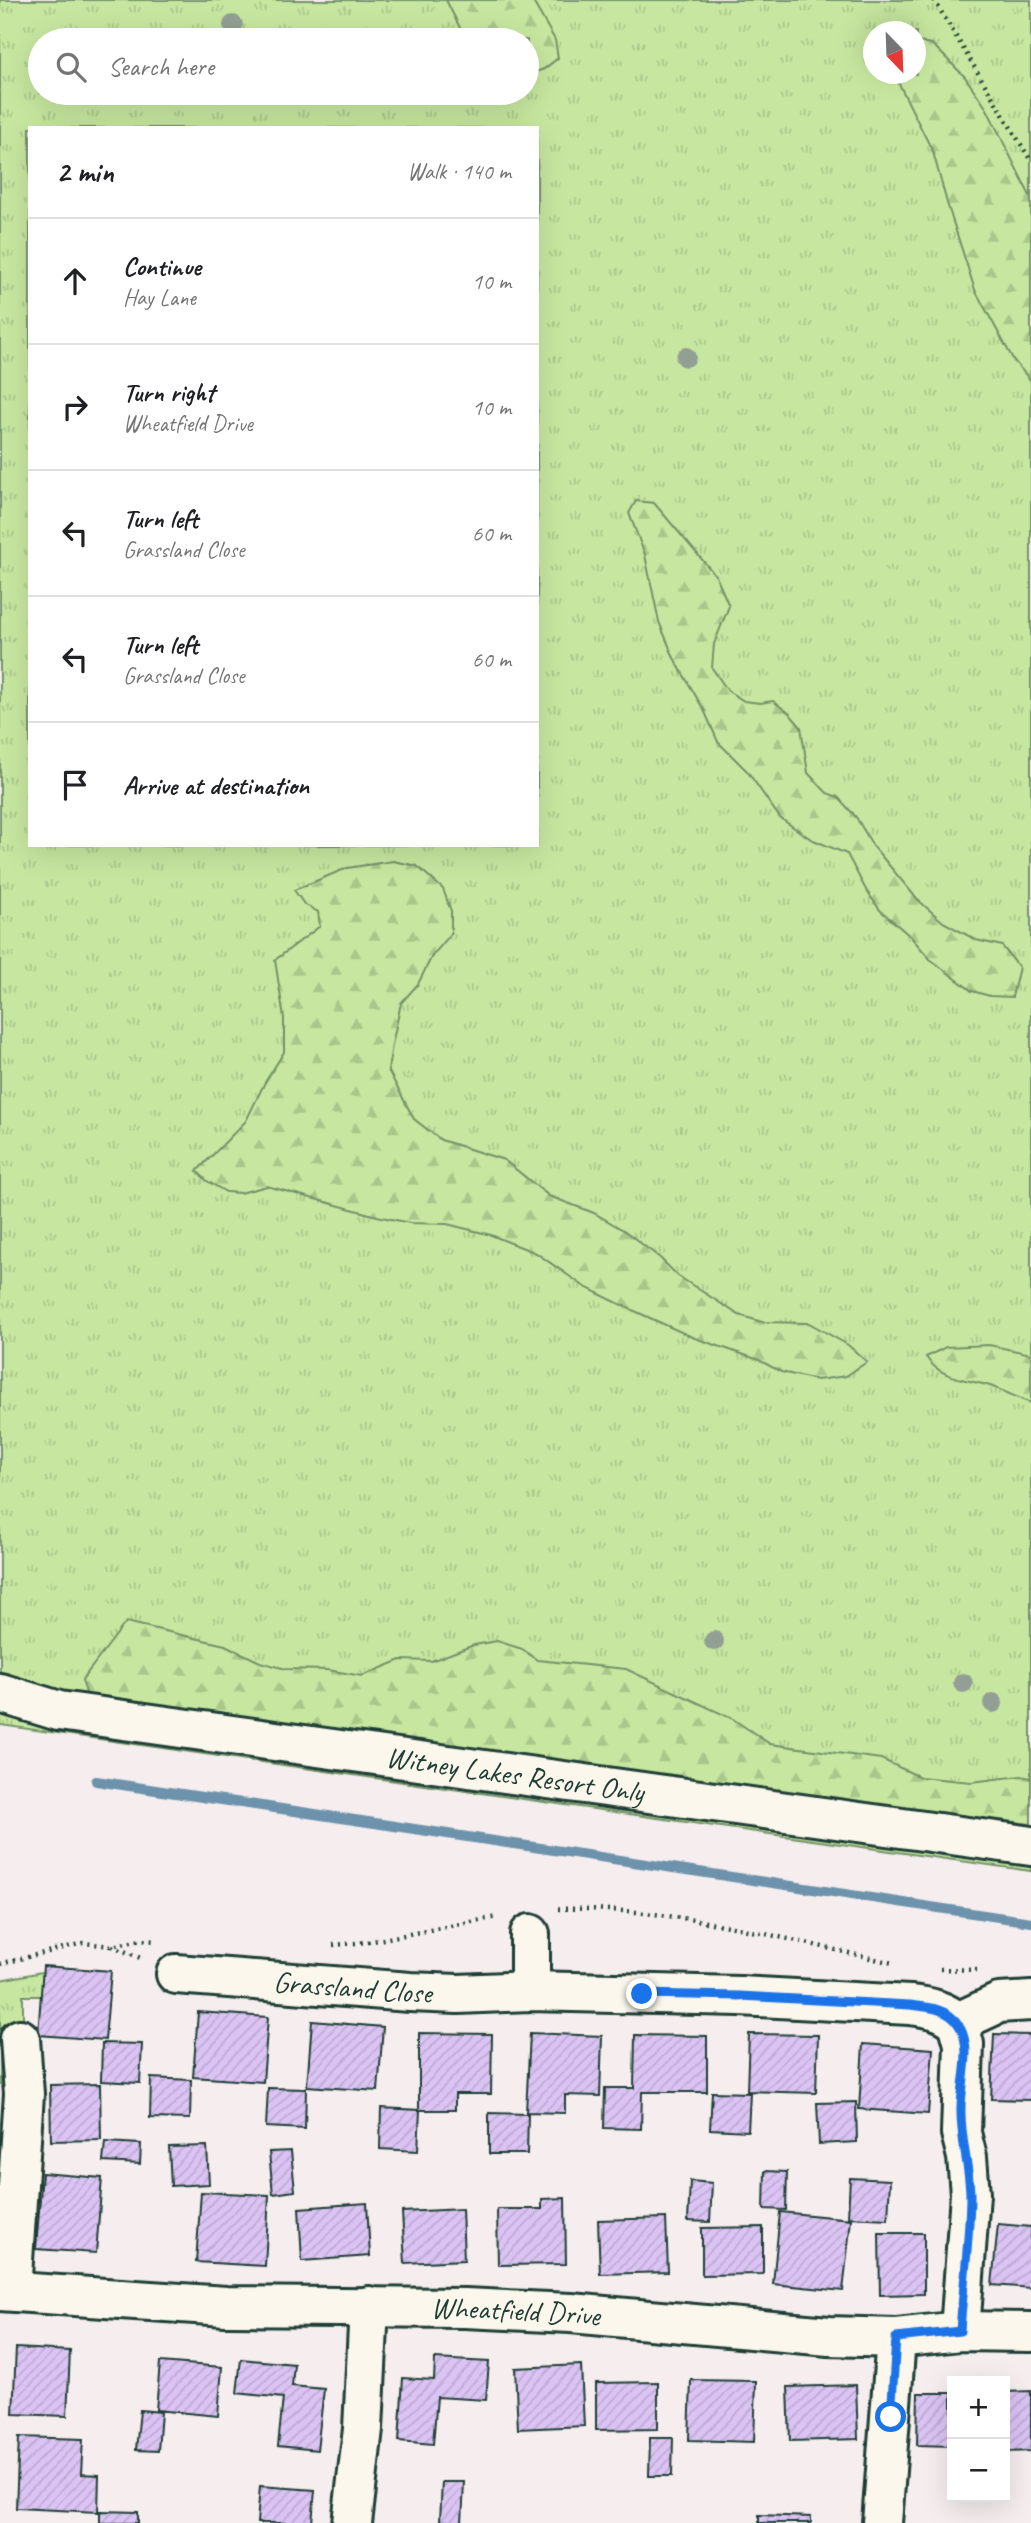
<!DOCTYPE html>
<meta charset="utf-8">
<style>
:root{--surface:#fff;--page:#f2f2f2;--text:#202124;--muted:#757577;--line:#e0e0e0}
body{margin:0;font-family:Caveat,sans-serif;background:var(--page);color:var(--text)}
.controls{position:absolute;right:21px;bottom:21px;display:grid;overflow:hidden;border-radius:0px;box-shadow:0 7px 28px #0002}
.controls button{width:63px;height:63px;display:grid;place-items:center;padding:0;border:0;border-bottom:2px solid var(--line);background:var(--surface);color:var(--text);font:35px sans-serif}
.compass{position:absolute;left:863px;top:21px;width:63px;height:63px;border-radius:50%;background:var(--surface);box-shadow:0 7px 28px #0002;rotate:157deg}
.stop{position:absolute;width:21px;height:21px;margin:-16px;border:5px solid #1a73e8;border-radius:50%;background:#fff}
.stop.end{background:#1a73e8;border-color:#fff;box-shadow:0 2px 7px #0008}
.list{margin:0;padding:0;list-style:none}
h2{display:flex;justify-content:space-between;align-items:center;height:91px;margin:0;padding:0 28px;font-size:30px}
h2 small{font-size:23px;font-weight:400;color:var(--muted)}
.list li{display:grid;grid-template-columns:46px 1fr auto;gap:21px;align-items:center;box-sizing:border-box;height:126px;padding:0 28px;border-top:2px solid var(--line)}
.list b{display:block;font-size:26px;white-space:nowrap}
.list p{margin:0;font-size:23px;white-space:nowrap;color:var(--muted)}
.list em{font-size:23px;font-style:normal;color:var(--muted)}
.icon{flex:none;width:38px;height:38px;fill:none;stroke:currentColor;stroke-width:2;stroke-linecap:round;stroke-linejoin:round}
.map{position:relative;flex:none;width:1031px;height:2523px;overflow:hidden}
.search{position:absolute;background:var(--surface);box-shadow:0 7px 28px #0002;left:28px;top:28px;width:511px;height:77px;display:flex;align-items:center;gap:18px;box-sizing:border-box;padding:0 24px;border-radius:38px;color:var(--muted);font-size:26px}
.panel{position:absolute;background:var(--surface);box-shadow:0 7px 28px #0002;left:28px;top:126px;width:511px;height:721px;border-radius:0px}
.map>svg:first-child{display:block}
</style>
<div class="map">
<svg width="1031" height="2523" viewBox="0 0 1031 2523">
<defs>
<pattern id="grass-tufts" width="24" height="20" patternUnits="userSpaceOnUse" patternTransform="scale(1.75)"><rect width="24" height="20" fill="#c7e7a0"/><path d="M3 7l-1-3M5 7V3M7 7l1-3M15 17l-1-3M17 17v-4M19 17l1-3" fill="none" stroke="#aac78a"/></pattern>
<pattern id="forest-firs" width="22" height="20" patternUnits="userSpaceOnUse" patternTransform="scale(1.75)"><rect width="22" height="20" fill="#c7e7a0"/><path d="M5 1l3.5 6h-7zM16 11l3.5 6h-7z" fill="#aac78a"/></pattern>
<pattern id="building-hatch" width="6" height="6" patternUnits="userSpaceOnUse" patternTransform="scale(1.75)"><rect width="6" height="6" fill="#dbc4f4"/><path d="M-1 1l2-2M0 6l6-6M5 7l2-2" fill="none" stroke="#bca9d2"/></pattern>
</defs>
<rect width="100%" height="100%" fill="#f5edee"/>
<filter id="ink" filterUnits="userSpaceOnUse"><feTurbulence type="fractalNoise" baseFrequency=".0143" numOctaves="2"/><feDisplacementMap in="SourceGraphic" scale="14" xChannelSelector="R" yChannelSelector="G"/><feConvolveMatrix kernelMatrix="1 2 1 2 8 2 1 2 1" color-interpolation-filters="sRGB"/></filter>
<g filter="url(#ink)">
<path fill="url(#grass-tufts)" stroke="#73926a" stroke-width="2" fill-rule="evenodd" d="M0,0H1031V1871L0,1725ZM874,32H916V74H874ZM40,40H527V93H40ZM30,128H537V845H30Z
M42,1972L47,1996H23V2019L12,2027L13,2084L0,2085V1980Z"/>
<path fill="url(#forest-firs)" stroke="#73926a" stroke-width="2" d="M446,0H532L555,40L558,58L544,69L527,75V40H466Z
M916,42L932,44L965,77L987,109L1031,198V381L1014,361L975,290L947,203L933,152L898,82L896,74H916Z
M636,501L654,503L716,576L729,606L714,644L712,668L728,691L744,701L760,703L773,701L789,713L801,727L808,773L827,793L838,797L856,817L873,846L917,899L943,922L976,940L1002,946L1019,967L1012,997L990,996L972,991L930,959L911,937L880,910L866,890L847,854L811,839L780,818L747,771L718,742L705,712L674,658L659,622L645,555L629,513Z
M393,861L417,866L443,889L451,911V934L432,956L418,984L401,1003L392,1045L388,1070L414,1119L441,1140L504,1160L549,1196L594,1213L625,1231L660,1258L678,1276L739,1315L762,1322L809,1323L848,1345L867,1362L846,1376L817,1380L781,1372L759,1360L692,1337L628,1308L585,1287L536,1253L491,1235L447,1224L410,1223L377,1216L267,1186L240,1193L226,1192L207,1181L197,1171L246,1121L264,1084L284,1052V1018L275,960L320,926L318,912L304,904L294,890L347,868Z
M989,1345L1031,1354V1403C1017,1398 1004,1391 990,1386C967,1379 940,1379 926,1357L946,1347Z
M126,1622L225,1645L260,1662L286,1669L328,1670L362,1676L401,1660L431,1661L474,1645L497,1641L522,1649L537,1660L626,1669L733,1719L770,1744L881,1759L920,1777L971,1782L1021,1776L1031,1778V1824L420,1747L88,1699L82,1680Z"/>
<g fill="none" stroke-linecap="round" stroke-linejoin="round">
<path stroke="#6c93ab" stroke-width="10" d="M96,1781L1031,1922"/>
</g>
<path fill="url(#building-hatch)" stroke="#1f3d34" stroke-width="2" d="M43,1966L111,1971L105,2040L38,2035Z
M198,2012L268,2017L263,2082L193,2077Z
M312,2021L383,2027L378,2091L307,2086Z
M419,2033L492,2034L491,2094H455V2110H419Z
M530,2033L602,2036L600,2096L565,2095V2113L526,2112Z
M749,2034L818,2035L816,2093L747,2091Z
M994,2034L1031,2035V2100L991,2099Z
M635,2035L707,2036V2092H642L641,2129L604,2128L605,2088H634Z
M102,2043L142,2044L140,2083L101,2081Z
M863,2044L933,2049L928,2114L859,2109Z
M151,2078L191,2080L190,2119L150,2118Z
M100,2084L101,2140L51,2141L50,2085Z
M268,2088L306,2089L305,2129L266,2127Z
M712,2092L750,2093L748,2131L710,2129Z
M856,2102L857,2142L819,2144L817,2103Z
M381,2108L420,2110L418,2151L380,2149Z
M489,2113L528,2114L527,2154H489Z
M105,2142L141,2144L140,2164L103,2162Z
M207,2146L209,2184L171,2186L169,2147Z
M291,2151L295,2191L273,2194L269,2152Z
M765,2171L787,2172L786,2210L764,2209Z
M42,2173L102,2178L96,2253L36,2249Z
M850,2178L890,2180L888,2219L848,2217Z
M690,2181L712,2183L710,2222L688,2221Z
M201,2192L269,2195L265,2266L196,2262Z
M565,2198L566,2264L498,2265L497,2209H542V2199Z
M367,2203L370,2256L302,2261L299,2208Z
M462,2209L464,2260L405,2263L402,2212Z
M780,2212L851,2219L843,2291L773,2284Z
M666,2218L668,2272L600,2274L598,2220Z
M998,2224L1031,2227V2288L992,2285Z
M763,2227V2274L702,2275V2228Z
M879,2233H924V2294L880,2295Z
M16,2348L70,2351L67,2416L13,2414Z
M241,2359L294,2364L292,2386L324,2389L317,2450L278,2446L283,2398L237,2393Z
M435,2359L489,2362L486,2400L437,2397L433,2444L399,2441L403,2378L434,2380Z
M160,2362L222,2367L218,2416L156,2410Z
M581,2365L584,2426L518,2429L515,2368Z
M691,2380L756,2381L754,2442L689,2440Z
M658,2382V2429L596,2430V2383Z
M856,2385L858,2439L790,2441L788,2387Z
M1031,2391V2451L1005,2452V2392Z
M918,2393H952V2446L917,2445Z
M140,2410L161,2412L158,2451L136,2450Z
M19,2437L83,2439L81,2474L99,2475L98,2512L16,2508Z
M650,2438H673L672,2476H649Z
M442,2482H464L462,2523L440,2521Z
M260,2486L315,2490L312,2523H257Z
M100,2511L138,2512V2523H100Z
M759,2515L811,2517V2523H759Z"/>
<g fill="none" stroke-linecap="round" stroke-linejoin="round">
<defs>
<g id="minor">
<path id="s1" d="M0,1693L59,1711L1031,1846"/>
<path d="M530,1934V1991"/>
<path id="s2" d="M176,1974L410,1992L458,1994L530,1991L740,1996L910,2005C929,2007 943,2010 958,2022L999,2003L1031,2001"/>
<path d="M958,2022L964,2044L961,2133L967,2157L970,2194L960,2331"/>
<path id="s3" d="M0,2291L226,2306L465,2308L571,2313L829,2336L896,2338L960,2331L1031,2332"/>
<path d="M11,2291L24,2094L20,2039"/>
<path d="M352,2523L363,2429L369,2306"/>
<path d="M882,2523L896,2338"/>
</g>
</defs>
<use href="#minor" stroke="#1f3d34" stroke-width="44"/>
<path stroke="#1f3d34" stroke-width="4.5" stroke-dasharray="2 5" stroke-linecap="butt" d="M934,0L1031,161
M558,1909C671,1906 783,1939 893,1963
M333,1945L368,1942L497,1917
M112,1946L143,1959
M0,1964L83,1943L111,1946L141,1940L157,1941
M940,1969L977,1970"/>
<use href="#minor" stroke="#fbf7ec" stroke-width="38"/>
</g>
<g fill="#929f94">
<circle cx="233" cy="25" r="10"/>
<circle cx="686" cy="357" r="10"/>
<circle cx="714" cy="1641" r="10"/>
<circle cx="963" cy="1683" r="10"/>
<circle cx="993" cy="1703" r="10"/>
</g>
</g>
<g fill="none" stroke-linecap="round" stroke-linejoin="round" filter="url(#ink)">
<path stroke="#1a73e8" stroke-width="9" d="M642,1994L740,1996L910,2005C927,2007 948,2008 958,2024C974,2047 961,2082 961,2108C960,2137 969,2164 970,2193C970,2236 963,2287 960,2331L896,2338L891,2417"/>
</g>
<g text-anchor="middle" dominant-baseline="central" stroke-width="5" stroke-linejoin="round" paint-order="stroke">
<g font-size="30" fill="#1f3d34" stroke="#fbf7ec">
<text stroke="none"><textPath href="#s1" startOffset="522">Witney Lakes Resort Only</textPath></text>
<text stroke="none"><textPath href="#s2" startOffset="177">Grassland Close</textPath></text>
<text stroke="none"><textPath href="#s3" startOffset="516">Wheatfield Drive</textPath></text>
</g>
</g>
</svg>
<div class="controls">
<button>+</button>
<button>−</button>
</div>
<svg class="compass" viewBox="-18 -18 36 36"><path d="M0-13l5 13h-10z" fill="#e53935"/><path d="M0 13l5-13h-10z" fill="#757577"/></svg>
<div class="stop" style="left:891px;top:2417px"></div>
<div class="stop end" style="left:642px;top:1994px"></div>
<div class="search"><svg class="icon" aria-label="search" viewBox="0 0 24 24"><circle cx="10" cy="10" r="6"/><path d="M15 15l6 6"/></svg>Search here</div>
<section class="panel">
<h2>2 min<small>Walk · 140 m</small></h2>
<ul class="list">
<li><svg class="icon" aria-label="ahead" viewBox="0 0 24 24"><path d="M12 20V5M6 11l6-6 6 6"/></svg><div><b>Continue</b><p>Hay Lane</p></div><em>10 m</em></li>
<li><svg class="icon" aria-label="right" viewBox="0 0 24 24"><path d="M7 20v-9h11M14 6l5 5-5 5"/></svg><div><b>Turn right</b><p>Wheatfield Drive</p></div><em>10 m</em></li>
<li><svg class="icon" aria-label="left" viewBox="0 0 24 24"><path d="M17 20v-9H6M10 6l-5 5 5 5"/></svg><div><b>Turn left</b><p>Grassland Close</p></div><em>60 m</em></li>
<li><svg class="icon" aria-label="left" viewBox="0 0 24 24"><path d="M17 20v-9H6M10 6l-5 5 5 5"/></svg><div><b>Turn left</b><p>Grassland Close</p></div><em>60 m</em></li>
<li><svg class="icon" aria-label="arrive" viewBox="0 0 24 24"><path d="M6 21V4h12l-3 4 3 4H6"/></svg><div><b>Arrive at destination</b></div></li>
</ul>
</section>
</div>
